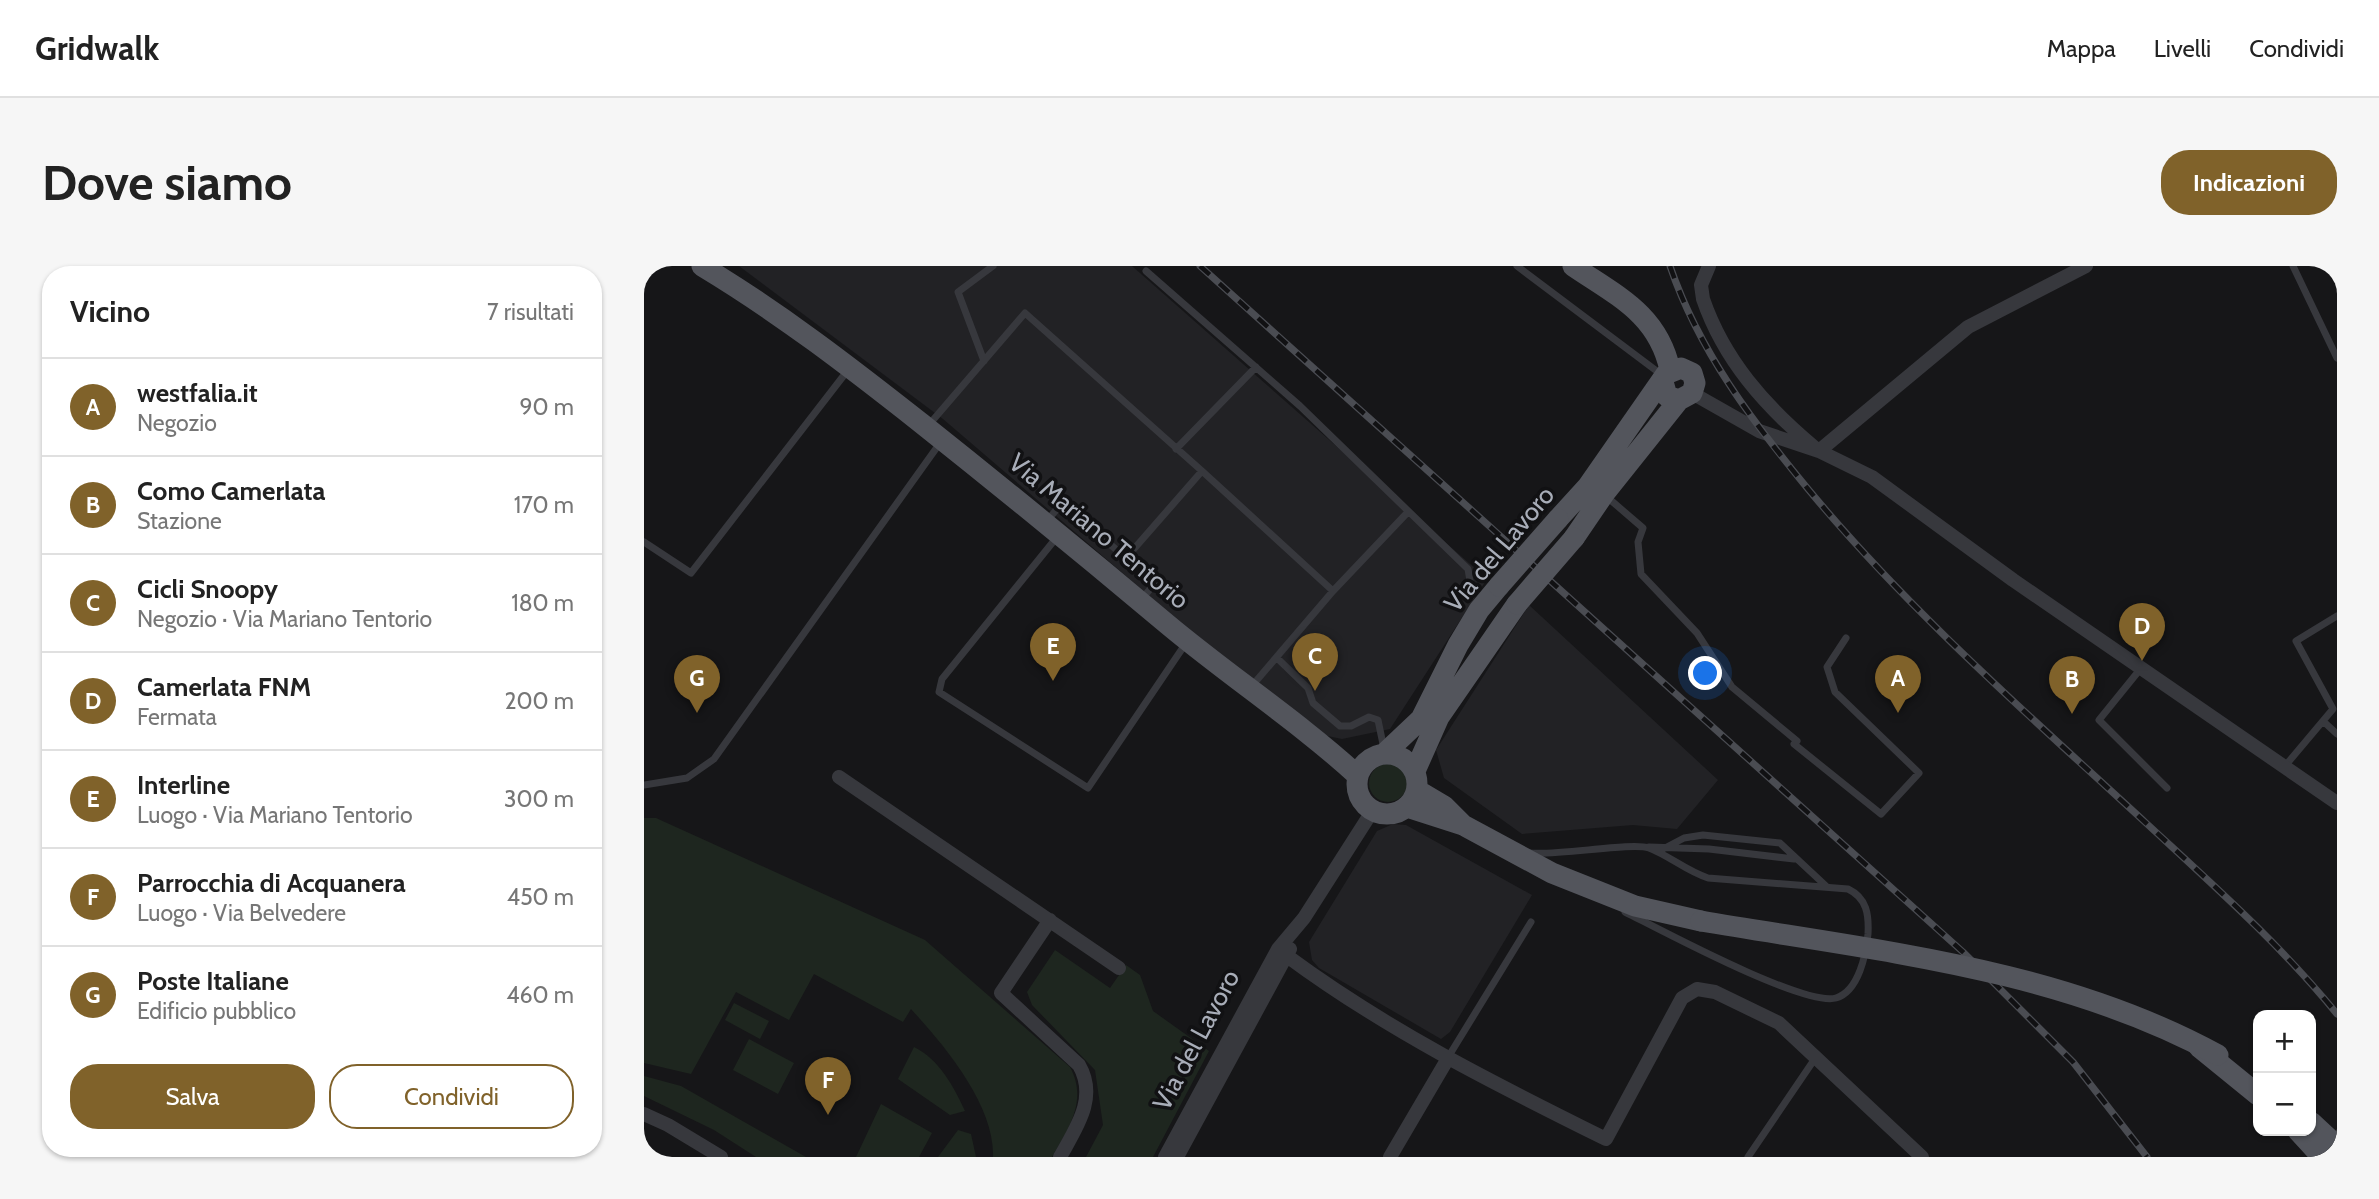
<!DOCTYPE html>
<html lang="it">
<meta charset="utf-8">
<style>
:root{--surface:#fff;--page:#f6f6f6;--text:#222;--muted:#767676;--line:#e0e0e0;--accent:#80622a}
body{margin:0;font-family:Cabin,sans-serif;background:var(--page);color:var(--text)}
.controls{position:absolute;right:21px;bottom:21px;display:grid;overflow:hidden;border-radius:14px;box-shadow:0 2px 5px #0004}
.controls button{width:63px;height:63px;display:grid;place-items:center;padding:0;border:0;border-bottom:2px solid var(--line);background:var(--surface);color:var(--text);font:35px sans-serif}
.you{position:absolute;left:1062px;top:408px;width:24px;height:24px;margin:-18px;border:5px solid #fff;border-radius:50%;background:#1a73e8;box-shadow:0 0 0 10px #1a73e833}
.badge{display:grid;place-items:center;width:46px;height:46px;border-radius:50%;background:var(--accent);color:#fff;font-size:23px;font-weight:700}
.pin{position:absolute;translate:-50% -58px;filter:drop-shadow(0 2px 4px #0008)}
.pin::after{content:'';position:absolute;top:37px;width:24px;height:21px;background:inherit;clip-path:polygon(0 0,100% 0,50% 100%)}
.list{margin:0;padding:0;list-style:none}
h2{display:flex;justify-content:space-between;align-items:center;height:91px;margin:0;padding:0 28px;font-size:30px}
h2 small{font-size:23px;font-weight:400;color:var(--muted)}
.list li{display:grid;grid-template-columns:46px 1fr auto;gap:21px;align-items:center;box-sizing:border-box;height:98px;padding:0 28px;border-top:2px solid var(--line)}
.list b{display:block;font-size:26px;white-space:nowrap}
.list p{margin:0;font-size:23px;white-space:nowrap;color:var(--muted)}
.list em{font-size:23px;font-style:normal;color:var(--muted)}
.actions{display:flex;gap:14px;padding:21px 28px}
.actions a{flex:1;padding:16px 0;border:2px solid var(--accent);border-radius:28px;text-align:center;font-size:24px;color:var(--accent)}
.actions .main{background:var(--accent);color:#fff}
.map{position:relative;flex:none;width:1693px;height:891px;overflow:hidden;border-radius:28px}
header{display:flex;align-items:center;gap:42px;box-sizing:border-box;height:98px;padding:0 35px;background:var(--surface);border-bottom:2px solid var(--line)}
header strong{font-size:33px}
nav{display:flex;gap:38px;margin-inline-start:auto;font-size:24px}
.intro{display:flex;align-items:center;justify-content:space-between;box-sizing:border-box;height:168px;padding:0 42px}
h1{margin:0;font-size:49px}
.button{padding:18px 32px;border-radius:28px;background:var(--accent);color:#fff;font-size:24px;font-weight:700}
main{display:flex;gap:42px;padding:0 42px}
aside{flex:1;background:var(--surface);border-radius:28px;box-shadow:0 2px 5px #0004}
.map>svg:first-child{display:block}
</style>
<header>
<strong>Gridwalk</strong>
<nav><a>Mappa</a><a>Livelli</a><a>Condividi</a></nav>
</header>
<div class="intro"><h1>Dove siamo</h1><a class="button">Indicazioni</a></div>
<main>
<aside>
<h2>Vicino<small>7 risultati</small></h2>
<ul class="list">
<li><span class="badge">A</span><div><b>westfalia.it</b><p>Negozio</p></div><em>90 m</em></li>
<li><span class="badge">B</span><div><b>Como Camerlata</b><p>Stazione</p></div><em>170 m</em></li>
<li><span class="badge">C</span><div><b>Cicli Snoopy</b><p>Negozio · Via Mariano Tentorio</p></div><em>180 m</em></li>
<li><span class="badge">D</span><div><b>Camerlata FNM</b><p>Fermata</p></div><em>200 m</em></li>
<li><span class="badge">E</span><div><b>Interline</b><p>Luogo · Via Mariano Tentorio</p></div><em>300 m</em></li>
<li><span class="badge">F</span><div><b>Parrocchia di Acquanera</b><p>Luogo · Via Belvedere</p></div><em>450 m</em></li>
<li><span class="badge">G</span><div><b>Poste Italiane</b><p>Edificio pubblico</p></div><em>460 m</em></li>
</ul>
<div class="actions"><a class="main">Salva</a><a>Condividi</a></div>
</aside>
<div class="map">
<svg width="1693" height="891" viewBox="0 0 1693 891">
<rect width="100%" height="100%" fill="#161618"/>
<path fill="#222225" d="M95,0H488L843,313L746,463L698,473L674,468L609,419L299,153Z
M885,339L1074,514L1033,563L989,559L878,568L800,512L792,484Z
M749,558L762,559L888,629L806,766L797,773L675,702L668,694L665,676L733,565Z"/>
<path fill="#1e261f" d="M725 517a19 19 0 1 1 38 0a19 19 0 1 1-38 0Z
M0,552H12L281,674L426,801C444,834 425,862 408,891H349C351,839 300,779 267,743L259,756L170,708L145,754L92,726L47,808L0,797Z
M411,684L466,722L482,699L496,709L509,745L565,785L509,891H442L459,859L451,804L388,739L383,726Z
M90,737L125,755L116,773L81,754Z
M105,773L150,797L134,828L89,804Z
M270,781C295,793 310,821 321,845L306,849L254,813Z
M0,810L37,820L162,891H112L70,864L0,830Z
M237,838L288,867L275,891H212Z
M314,864L327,868L332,891H294Z"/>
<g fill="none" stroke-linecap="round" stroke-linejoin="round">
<path stroke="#37383d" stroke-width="7" d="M873,0L1018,109
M1649,0L1693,92
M502,5L656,140L824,303L828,327
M340,95L314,26L349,0
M283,161L381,47L558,205L482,292L418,237L403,255
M532,183L612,101
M558,205L689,325L607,421
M963,231L999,262L994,276L997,308L1053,367L1088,421L1153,475L1150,478L1237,548L1275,507L1191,426L1183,401L1202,372
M413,271L298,413L295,426L444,522L542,377
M0,276L47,307L204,104
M689,325L763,247
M497,334L512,316L498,305
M633,392L664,422L669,437L696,460H707L725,451L734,454L740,483
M1498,401L1455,454L1523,522
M1680,456L1693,468
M1641,500L1689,443L1652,375L1693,350
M0,519L43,512L70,493L296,177
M1005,581L1065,583L1150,593
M1021,582L1040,572L1059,569L1136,577L1182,620
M885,587C914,590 988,576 1005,582C1026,590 1042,605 1064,612L1204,623C1223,632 1225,649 1224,668C1222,688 1215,725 1192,732C1160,741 1017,664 981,646
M803,793L887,656
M1104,891L1172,791"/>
<path stroke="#37383d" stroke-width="14" d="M1065,0L1057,19L1059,33C1080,94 1121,140 1170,181
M1048,127L1115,165L1175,185L1228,211L1369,314L1693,537
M1175,185L1324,61L1442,0
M195,511L475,702
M406,654L357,727L435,799C454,832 432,862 416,891
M643,690C743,764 851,818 962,873L1038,732L1053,723L1071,726L1135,757L1278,891
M0,848L24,859L77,891
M521,891L634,683L660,652L729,544
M533,891L646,683
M746,891L803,794"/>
<path stroke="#53555c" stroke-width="21" d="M58,0C136,47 206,101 277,157C360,223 442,290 523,358C585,410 654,455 714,510
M929,0C973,30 1014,48 1026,104
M914,253L944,220L1022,108L1037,102L1048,107L1051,117L1048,127L1035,134L1023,130L1019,116
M930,272L960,228L1035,134
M741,487L777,453L814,379L835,344L855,320
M713 518a30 30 0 1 1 60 0a30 30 0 1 1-60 0Z
M771,505L795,451L873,338
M773,524L800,540L819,559
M763,541L819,559L908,607L991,640L1057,655
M1555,781L1614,829
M1667,856L1693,880
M1654,865L1678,891"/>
<defs>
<path id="rail" d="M556,0L1319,686L1429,796L1503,891
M1026,0C1055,85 1108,155 1164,223C1265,345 1386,450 1502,557C1568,618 1636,678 1693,748"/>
</defs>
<use href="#rail" stroke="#4a4c52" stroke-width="7"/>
<use href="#rail" stroke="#111113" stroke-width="4.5" stroke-dasharray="13" stroke-linecap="butt"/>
<path stroke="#53555c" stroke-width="21" d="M855,320L914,253
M873,338L930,272
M1057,655C1232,685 1415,702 1574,789"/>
</g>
<g text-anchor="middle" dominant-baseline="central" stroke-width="7" stroke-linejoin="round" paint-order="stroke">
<g font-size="26" fill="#a8adb8" stroke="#111113">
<text transform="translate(455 265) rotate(40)">Via Mariano Tentorio</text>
<text transform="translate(855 283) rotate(-50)">Via del Lavoro</text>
<text transform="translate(552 774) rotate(-62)">Via del Lavoro</text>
</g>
</g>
</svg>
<div class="controls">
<button>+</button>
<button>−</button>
</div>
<div class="you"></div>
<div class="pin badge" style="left:1254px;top:447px">A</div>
<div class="pin badge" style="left:1428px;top:448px">B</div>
<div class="pin badge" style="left:671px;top:425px">C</div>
<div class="pin badge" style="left:1498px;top:395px">D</div>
<div class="pin badge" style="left:409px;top:415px">E</div>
<div class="pin badge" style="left:184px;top:849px">F</div>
<div class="pin badge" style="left:53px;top:447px">G</div>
</div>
</main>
